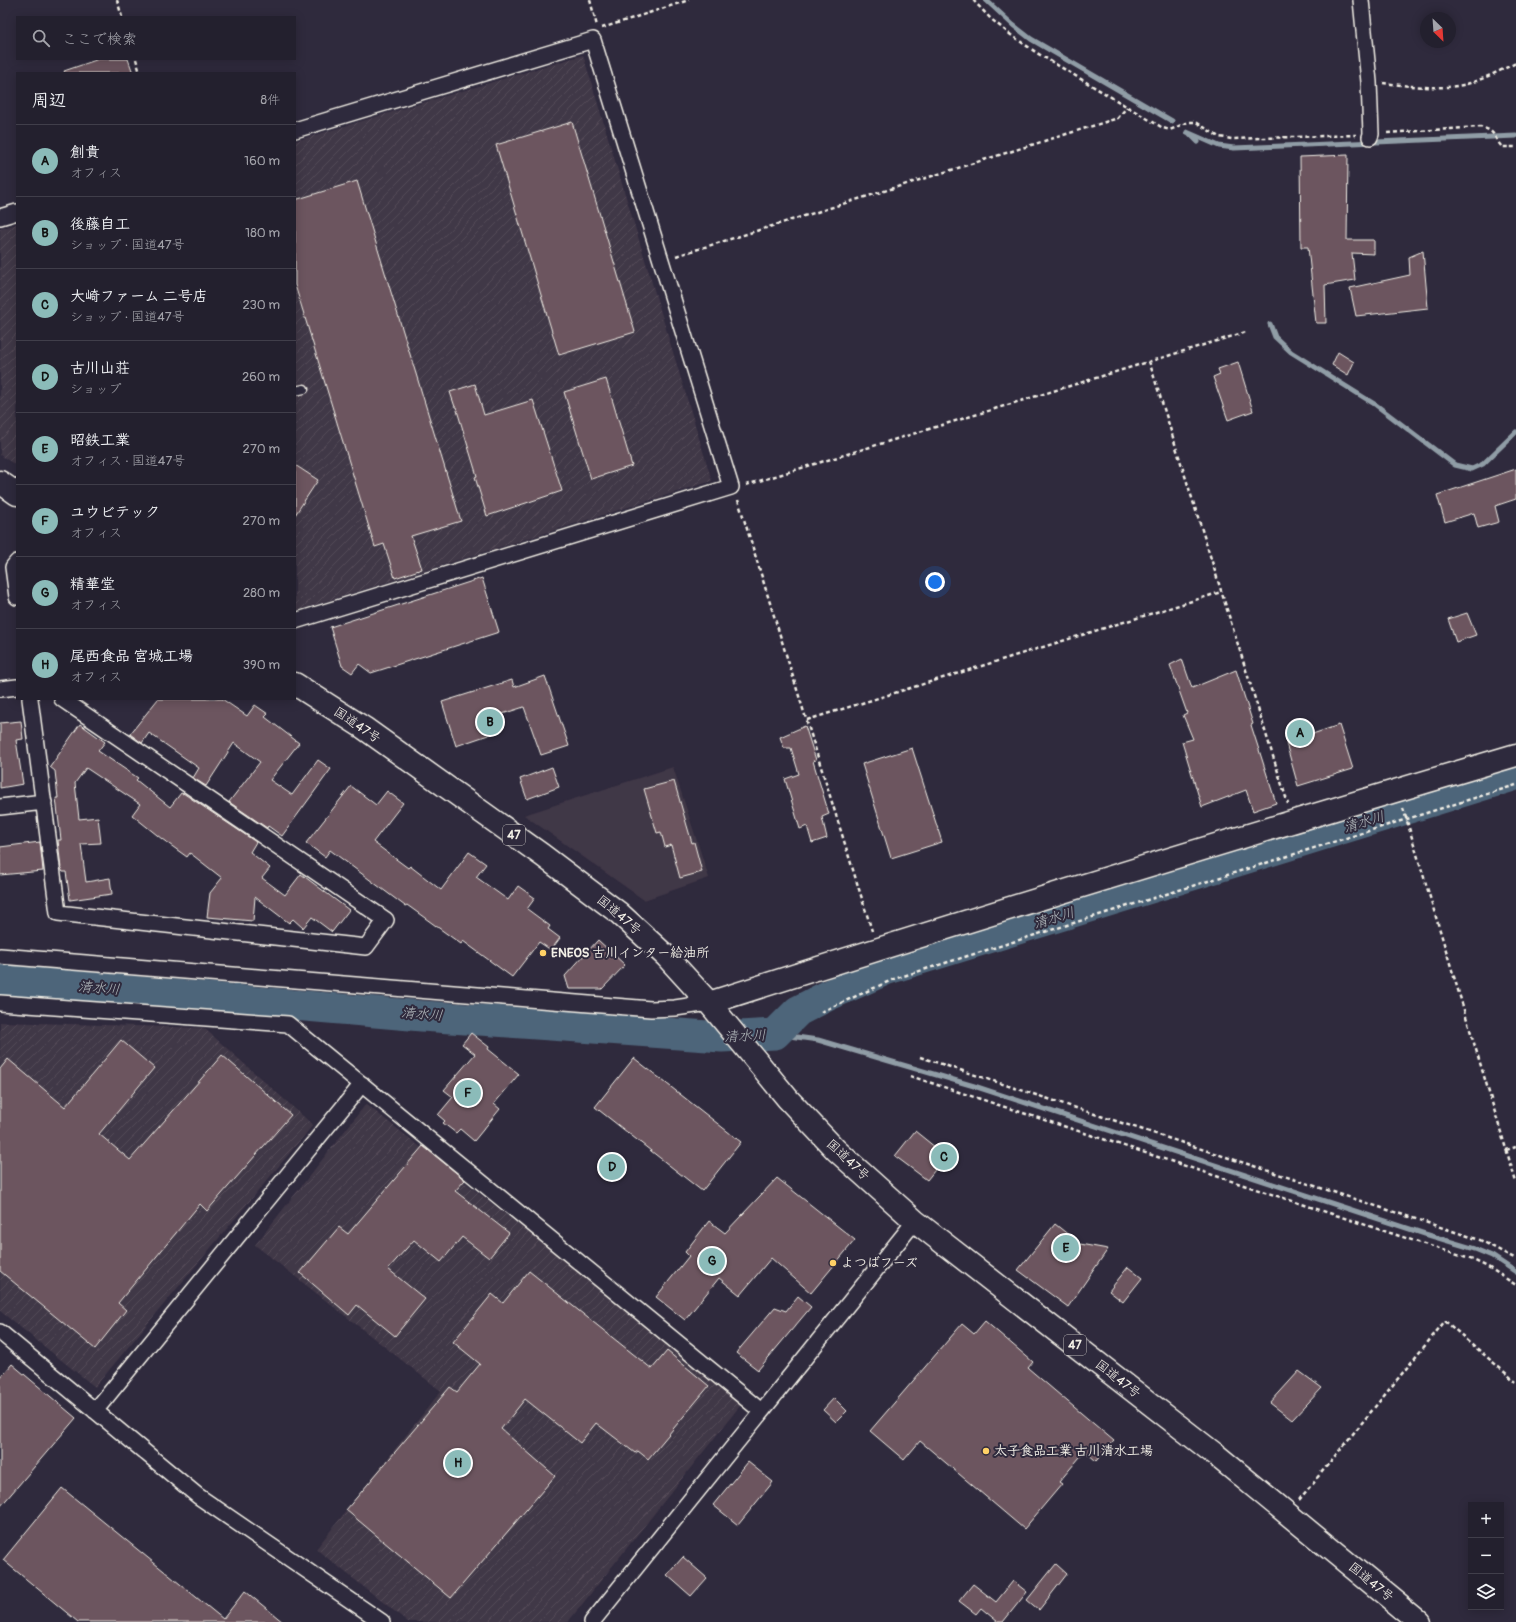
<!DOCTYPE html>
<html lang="ja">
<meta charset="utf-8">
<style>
:root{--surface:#23202e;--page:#2f2d3a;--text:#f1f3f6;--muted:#a3a3aa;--line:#403e4a;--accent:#8bbbb9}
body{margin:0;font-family:Pangolin,"Klee One",sans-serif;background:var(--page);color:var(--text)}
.controls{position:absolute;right:12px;bottom:12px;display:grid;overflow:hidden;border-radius:0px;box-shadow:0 2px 10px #0003}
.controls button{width:36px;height:36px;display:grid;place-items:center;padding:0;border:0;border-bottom:1px solid var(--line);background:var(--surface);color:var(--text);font:20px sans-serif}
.compass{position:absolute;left:1420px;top:12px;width:36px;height:36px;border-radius:50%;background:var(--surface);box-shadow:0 2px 10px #0003;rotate:155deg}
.you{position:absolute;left:935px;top:582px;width:14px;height:14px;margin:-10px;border:3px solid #fff;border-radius:50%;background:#1a73e8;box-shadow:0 0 0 6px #1a73e833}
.badge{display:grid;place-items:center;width:26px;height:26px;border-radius:50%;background:var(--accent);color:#111;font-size:13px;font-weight:700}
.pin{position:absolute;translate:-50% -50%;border:2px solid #fff;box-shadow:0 1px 4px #0006}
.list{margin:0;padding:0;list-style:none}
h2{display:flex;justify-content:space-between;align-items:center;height:52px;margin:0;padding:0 16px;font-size:17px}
h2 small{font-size:13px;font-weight:400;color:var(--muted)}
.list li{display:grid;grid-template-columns:26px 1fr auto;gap:12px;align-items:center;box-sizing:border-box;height:72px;padding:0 16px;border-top:1px solid var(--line)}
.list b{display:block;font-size:15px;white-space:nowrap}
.list p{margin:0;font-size:13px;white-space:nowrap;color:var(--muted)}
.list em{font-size:13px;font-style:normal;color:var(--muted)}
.icon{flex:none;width:22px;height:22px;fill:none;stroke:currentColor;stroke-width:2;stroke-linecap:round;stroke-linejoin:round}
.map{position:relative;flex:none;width:1516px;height:1622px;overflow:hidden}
.search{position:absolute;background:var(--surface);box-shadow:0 2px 10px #0003;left:16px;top:16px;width:280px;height:44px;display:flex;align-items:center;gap:10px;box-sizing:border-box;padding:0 14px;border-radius:0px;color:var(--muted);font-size:15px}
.panel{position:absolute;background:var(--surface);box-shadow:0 2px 10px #0003;left:16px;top:72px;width:280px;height:628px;border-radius:0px}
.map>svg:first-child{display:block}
</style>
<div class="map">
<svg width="1516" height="1622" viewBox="0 0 1516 1622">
<defs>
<pattern id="industrial-furrows" width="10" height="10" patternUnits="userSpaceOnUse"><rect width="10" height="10" fill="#413747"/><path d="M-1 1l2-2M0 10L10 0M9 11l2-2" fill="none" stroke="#544b59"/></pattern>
</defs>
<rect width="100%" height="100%" fill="#2f2a3d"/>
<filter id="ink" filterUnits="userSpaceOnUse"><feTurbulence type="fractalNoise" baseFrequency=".025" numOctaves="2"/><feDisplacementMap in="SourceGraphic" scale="8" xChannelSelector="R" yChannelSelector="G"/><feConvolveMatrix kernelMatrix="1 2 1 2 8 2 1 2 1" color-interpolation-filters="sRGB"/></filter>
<g filter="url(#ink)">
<path fill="#413747" d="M673,767L709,878L644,900L524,815Z"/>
<path fill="url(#industrial-furrows)" d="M583,55L712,481L295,611V141Z
M17,224V466L0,455V229Z
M0,1022L204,1028L313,1125L95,1387L0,1311Z
M366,1104L743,1402L568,1622H408L316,1549L441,1391L255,1245Z"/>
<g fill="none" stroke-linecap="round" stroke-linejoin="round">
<path stroke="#909da6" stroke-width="5" d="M986,0L1013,25L1031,39L1172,121
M1187,132L1219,146L1234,148L1516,136
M1190,134L1198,142
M1270,324L1275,337L1291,352L1376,405L1455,465L1472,469L1483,464L1516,432
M775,1034L818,1040L974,1086L1425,1234L1475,1249L1492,1256L1516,1272"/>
<path stroke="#4e657a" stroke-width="31" d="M0,980L422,1016L722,1037L775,1034L798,1011L829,995L885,970L1516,775"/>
</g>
<path fill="#6c545f" stroke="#f4f1e8" d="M99,59H128L133,73H65L64,71Z
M572,122L635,332L559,355L496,145Z
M1348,155L1347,240H1374V254L1352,253L1355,280L1325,285L1326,323H1316L1308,247H1301L1300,157Z
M357,181L461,521L411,536L422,569L395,578L384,544L375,547L295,285V200Z
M1423,251L1428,308L1356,316L1350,288L1410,275L1409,257Z
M1338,352L1354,362L1348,375L1332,365Z
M1238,362L1253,411L1228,420L1213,377L1220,374L1218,369Z
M606,379L632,466L591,479L564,392Z
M475,384L484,415L533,400L562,491L487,516L475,477L477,476L456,407H455L450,392Z
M295,465L318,480L295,515Z
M1516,469V499L1495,506L1499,522L1478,528L1474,513L1445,522L1437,495Z
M482,578L499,632L371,673L359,664L352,673L342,666L330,627Z
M1467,613L1476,635L1456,642L1448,619Z
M1182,659L1192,688L1236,670L1253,724L1251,725L1276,803L1253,811L1246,790L1202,807L1182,742L1193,739L1183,715L1187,713L1170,665Z
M545,676L569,746L541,755L524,707L496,716L500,731L456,746L442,702L512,680L514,687Z
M158,699H222L247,716L255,705L268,714L265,717L299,743L270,780L292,795L318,760L331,769L282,836L268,826L267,828L229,802L260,762L234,743L206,786L193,778L199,768L149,733L142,743L130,734Z
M21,721L23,739L16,740L23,784L0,788V723Z
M80,724L105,742L98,751L138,778L136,780L170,807L181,793L183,794V793L256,842L250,852L270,868L262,878L285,895L301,874L349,910L332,932L312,917L303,928L293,919L289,923L255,897L253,921L207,917L210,893L222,878L190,853L187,857L162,839L132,815L140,804L86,768L75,783L79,819L98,817L101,843L81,844L86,882L110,878L112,894L70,900L66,872H63L61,869L58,840H61L56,798H58L55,771L50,767Z
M1339,725L1353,769L1298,786L1286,743Z
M805,726L816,760L813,761L829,814L822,817L827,838L812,843L807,826L800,829L785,779L799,774L791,748H784L780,737Z
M912,748L942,842L891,858L862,764Z
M552,767L559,787L527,799L520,779Z
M674,781L692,843L694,842L702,872L680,878L671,845L665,847L661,832L657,833L644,789Z
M351,786L376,805L387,791L403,803L373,842L408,868L410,866L441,890L469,852L486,864L476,877L508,900L518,886L535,898L527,909L550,926L548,929L560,938L551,950L539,942L512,977L463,941L461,944L407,905L405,906L330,850L325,857L306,843Z
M40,842L43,871L0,875V847Z
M598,940L625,965L602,989H569L565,976Z
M471,1033L489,1047L488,1049L519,1074L494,1104L500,1109L474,1141L460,1129L456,1133L443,1123L445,1121L438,1115L453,1097L444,1090L475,1054L462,1044Z
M121,1040L154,1068L99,1134L130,1160L222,1055L291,1115L207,1211L200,1204L118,1303L126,1310L95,1349L0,1271V1069L8,1059L65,1107Z
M634,1058L741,1142L702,1191L595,1107Z
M915,1131L946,1156L927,1180L895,1156Z
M423,1146L465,1180L455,1191L509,1233L489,1258L462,1237L441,1262L414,1240L388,1269L425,1299L395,1336L357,1305L349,1315L300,1273L339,1227L348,1234Z
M777,1178L855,1240L811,1293L771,1258L740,1295L719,1278L685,1320L656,1297L689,1256L685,1252L709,1221L725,1233Z
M1055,1224L1080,1244L1108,1249L1068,1307L1018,1270Z
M1128,1267L1142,1278L1123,1302L1109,1291Z
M529,1271L652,1369L667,1351L709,1386L648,1459L638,1451L635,1453L596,1423L580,1443L525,1399L501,1429L555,1476L451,1598L346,1510L450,1387L457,1392L480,1364L453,1342L492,1294L503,1303Z
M798,1296L811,1307L758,1370L736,1353L775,1307L786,1311Z
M985,1321L1033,1362L1028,1368L1114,1441L1096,1461L1085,1451L1059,1482L1062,1484L1024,1529L920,1441L904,1460L870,1431L962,1324L974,1334Z
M12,1364L76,1418L0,1507V1378Z
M1299,1371L1322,1388L1292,1420L1270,1403Z
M834,1398L847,1411L836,1422L823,1410Z
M748,1462L773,1482L738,1525L713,1505Z
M62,1488L223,1619L245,1591L283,1622H78L3,1560Z
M683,1557L707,1578L691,1596L667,1575Z
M1056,1564L1067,1574L1039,1610L1027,1600Z
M1013,1581L1027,1592L1003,1622H998L981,1608L976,1614L959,1601L973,1584L996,1602Z"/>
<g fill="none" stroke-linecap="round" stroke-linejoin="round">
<defs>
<path id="lane" d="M295,391L304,389"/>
<path id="street" d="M1361,0L1369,82L1371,134L1370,137
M295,130L593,40L731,487L295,621
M0,217L17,212
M17,562L13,567L17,597
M0,689L17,687
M30,699L58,913L366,947L386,920L62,699
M0,807L44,802
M0,956L651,1009L675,1008L709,1003
M0,1003L288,1024L761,1411
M0,1332L198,1496L382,1622
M95,1411L362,1084
M592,1622L915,1221"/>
<path id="secondary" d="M709,1003C977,917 1246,835 1516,755"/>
<path id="highway" d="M0,482L17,494
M295,684L364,728L542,855L619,913L667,957L709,1003L788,1099L836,1150L915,1221L1216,1455L1419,1622"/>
</defs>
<use href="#lane" stroke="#f4f1e8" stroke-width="11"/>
<use href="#street" stroke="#f4f1e8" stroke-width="18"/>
<use href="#secondary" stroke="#f4f1e8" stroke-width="25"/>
<use href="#highway" stroke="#f4f1e8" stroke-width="25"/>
<path stroke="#f4f1e8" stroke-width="2.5" stroke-dasharray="4 3" stroke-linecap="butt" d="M117,0L122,17
M590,0L597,26
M973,0L991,19L1011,35L1037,53L1163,128L1170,130L1188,122H1196L1219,137L1232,139L1356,135
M602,28L689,0
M136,59L140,73
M1383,83C1410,86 1444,91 1470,83C1486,78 1501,70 1516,63
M1387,133L1480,127C1497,131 1492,136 1502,147H1516
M676,256L1118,118L1127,107
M1149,361L1288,804
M746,485L1246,332
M738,500L872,931
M807,720L1221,592
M1403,808L1516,1182
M821,1012L894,979L1516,785
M920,1057L1480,1240L1516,1259
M910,1076L1473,1260L1488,1267L1516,1285
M1506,1150L1516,1147
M1299,1500L1445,1321L1516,1382"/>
<use href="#lane" stroke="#2f2a3d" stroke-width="8"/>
<use href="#street" stroke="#2f2a3d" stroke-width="15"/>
<use href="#secondary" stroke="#2f2a3d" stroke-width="22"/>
<use href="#highway" stroke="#2f2a3d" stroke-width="22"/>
</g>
</g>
<g fill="#ffd166" stroke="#2f2a3d" stroke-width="1.5">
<circle cx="543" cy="953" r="4"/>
<circle cx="833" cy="1263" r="4"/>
<circle cx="986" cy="1451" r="4"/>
</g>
<g text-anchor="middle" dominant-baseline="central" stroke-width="4" stroke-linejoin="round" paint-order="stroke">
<g fill="#2f2a3d" stroke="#b9b5b5" stroke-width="1">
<rect x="503" y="825" width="22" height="20" rx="3"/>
<rect x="1064" y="1335" width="22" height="20" rx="3"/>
</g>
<g font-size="12" font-weight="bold" fill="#f4f1e8">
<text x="514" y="835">47</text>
<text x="1075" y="1345">47</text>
</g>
<g font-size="13" fill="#f4f1e8" stroke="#2f2a3d">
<text transform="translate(357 725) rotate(34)">国道47号</text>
<text transform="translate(619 915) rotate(40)">国道47号</text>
<text transform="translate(848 1160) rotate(43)">国道47号</text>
<text transform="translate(1118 1379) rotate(38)">国道47号</text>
<text transform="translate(1371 1582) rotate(39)">国道47号</text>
</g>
<g font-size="13" font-weight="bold" fill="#f4f1e8" stroke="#2f2a3d" text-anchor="start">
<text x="551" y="953">ENEOS 古川インター給油所</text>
<text x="841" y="1263">よつばフーズ</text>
<text x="994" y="1451">太子食品工業 古川清水工場</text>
</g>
<g font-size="14" font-style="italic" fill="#b2b9bc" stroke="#2f2a3d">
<text transform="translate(1364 822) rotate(-17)">清水川</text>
<text transform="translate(1054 918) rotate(-17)">清水川</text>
<text transform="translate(99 988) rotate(5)">清水川</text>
<text transform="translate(422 1014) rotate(5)">清水川</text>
<text transform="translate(745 1036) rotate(-3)">清水川</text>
</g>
</g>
</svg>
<div class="controls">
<button>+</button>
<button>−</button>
<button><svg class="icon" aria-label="layers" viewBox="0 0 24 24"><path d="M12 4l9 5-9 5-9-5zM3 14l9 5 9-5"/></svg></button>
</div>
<svg class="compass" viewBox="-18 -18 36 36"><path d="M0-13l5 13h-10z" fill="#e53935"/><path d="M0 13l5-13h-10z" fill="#a3a3aa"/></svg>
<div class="you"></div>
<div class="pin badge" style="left:1300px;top:733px">A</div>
<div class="pin badge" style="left:490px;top:722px">B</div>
<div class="pin badge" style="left:944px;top:1157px">C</div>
<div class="pin badge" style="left:612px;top:1167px">D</div>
<div class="pin badge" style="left:1066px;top:1248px">E</div>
<div class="pin badge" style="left:468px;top:1093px">F</div>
<div class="pin badge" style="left:712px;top:1261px">G</div>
<div class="pin badge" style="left:458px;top:1463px">H</div>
<div class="search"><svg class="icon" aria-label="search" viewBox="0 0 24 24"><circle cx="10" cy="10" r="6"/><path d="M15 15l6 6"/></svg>ここで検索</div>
<section class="panel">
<h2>周辺<small>8件</small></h2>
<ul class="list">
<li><span class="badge">A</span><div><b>創貴</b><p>オフィス</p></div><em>160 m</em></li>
<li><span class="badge">B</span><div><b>後藤自工</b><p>ショップ · 国道47号</p></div><em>180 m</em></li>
<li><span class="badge">C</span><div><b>大崎ファーム 二号店</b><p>ショップ · 国道47号</p></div><em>230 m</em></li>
<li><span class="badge">D</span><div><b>古川山荘</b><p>ショップ</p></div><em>260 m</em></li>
<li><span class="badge">E</span><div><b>昭鉄工業</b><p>オフィス · 国道47号</p></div><em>270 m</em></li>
<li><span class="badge">F</span><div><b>ユウビテック</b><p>オフィス</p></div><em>270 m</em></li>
<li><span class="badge">G</span><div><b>精華堂</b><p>オフィス</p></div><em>280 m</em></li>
<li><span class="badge">H</span><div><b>尾西食品 宮城工場</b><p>オフィス</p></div><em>390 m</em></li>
</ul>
</section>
</div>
